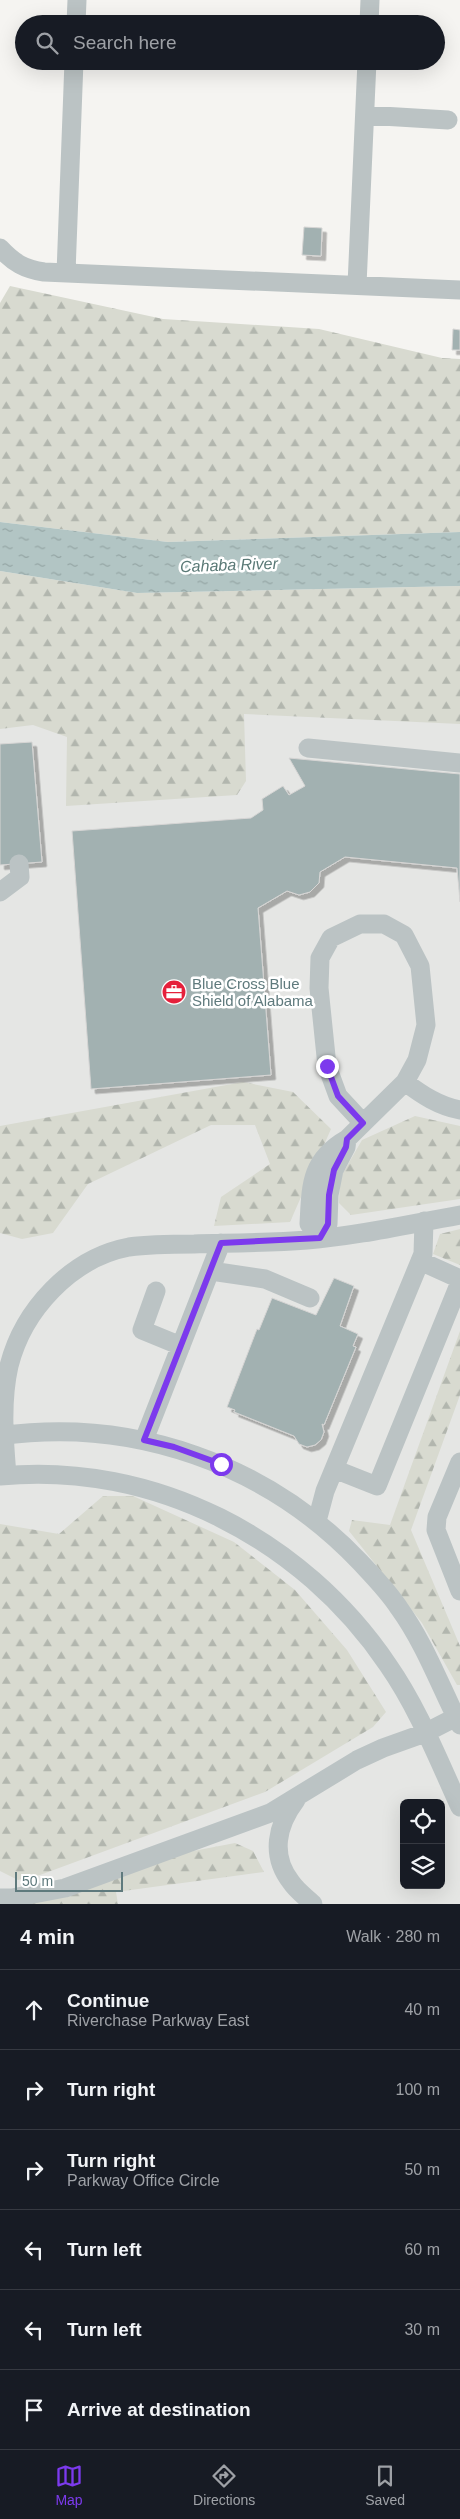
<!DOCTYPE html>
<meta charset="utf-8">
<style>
:root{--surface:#171b24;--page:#20242c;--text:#f1f3f6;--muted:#9ea1a6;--line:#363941;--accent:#7c3aed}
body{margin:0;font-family:Helvetica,sans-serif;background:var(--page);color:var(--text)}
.controls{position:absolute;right:15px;bottom:15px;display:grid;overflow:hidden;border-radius:8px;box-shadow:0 5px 20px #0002}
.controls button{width:45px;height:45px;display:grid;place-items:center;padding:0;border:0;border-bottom:1px solid var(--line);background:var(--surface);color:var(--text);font:25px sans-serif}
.scale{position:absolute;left:15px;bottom:12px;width:108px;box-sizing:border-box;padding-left:5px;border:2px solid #5f7a7d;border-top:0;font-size:14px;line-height:18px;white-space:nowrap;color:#5f7a7d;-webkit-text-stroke:4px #fff;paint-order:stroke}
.stop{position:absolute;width:15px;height:15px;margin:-11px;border:4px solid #7c3aed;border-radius:50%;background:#fff}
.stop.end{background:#7c3aed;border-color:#fff;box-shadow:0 1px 5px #0008}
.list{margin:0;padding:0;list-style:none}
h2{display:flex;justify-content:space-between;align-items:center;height:65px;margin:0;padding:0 20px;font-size:21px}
h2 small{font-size:16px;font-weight:400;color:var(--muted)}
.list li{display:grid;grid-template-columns:32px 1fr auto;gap:15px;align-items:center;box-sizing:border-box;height:80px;padding:0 20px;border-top:1px solid var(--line)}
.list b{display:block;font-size:19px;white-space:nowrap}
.list p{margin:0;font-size:16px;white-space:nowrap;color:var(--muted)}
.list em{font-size:16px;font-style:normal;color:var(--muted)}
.icon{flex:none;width:28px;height:28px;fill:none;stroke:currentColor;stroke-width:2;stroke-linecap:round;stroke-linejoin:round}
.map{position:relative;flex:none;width:460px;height:1904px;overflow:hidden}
.search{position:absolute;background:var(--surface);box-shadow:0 5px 20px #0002;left:15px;right:15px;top:15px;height:55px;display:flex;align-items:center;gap:12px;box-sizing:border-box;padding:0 18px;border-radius:28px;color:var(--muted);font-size:19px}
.sheet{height:545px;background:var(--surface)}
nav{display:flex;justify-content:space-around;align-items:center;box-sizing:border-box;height:70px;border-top:1px solid var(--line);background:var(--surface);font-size:14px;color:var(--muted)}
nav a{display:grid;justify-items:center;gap:2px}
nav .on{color:var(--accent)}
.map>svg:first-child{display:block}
</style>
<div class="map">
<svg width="460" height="1904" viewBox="0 0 460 1904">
<defs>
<pattern id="forest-firs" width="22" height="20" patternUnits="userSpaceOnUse" patternTransform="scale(1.25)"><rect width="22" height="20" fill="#d8dad0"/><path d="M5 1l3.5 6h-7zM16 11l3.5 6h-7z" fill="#b2b6ae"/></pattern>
<pattern id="water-ripples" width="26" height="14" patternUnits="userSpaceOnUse" patternTransform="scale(1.25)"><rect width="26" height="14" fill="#b2c5c4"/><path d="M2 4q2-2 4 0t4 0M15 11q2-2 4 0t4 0" fill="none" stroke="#94a5a4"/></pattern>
<filter id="shadow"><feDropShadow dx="4.5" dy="4.5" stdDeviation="0" flood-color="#0004"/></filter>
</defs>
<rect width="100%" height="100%" fill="#f5f4f1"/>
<path fill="#e5e6e4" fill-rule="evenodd" d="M0,633L460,646V1904H0ZM404,1803H441V1885H404Z"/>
<path fill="url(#forest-firs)" d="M10,286L163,319L319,329L442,358L460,359V532L168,542L0,522V303Z
M0,571L137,593L460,586V724L244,714L246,781L237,795L66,806L67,737L33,725L0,729Z
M243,1082L293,1092L331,1129L290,1222L214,1226L221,1197L270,1164L255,1125H211L88,1184L53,1233L22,1239L0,1233V1126Z
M415,1116L460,1126V1199L351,1215L339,1203L340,1178L362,1140Z
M460,1229V1265L433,1254L440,1234Z
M460,1331V1395L411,1530L460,1646V1685H457L422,1623L349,1531L352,1520L390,1525Z
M103,1496H133L234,1542L295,1590L347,1650L386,1712L373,1727L265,1792L40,1875L18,1880L0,1871V1524L59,1534Z
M235,1843L253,1851L264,1872L116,1892L118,1904H11L188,1852Z"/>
<path fill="url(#water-ripples)" d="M0,522L168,542L460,532V586L137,593L0,571Z"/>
<path fill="#a2b1b1" stroke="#d6d5d4" filter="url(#shadow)" d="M304,227L322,228L321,256L302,255Z
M453,329L460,330V350H452Z
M32,742L42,862L0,865V744Z
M289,758L460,774V902L457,868L345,857L320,872L319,883L310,892L299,895L287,891L258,908L271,1075L91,1089L72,831L251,818L263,810L262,799L283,786L289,795L305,786Z
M334,1278L354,1286L340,1326L358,1334L353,1346L356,1347L324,1425L322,1424L324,1432L321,1440L315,1445L307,1447L299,1444L294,1436L234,1412L235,1410L227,1407L257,1329L259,1330L272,1298L316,1315Z"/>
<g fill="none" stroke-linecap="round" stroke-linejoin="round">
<path stroke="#bbc3c4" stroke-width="19" d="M76,24L77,0
M369,24L370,0
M365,115L448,120
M0,248C14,263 24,269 44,272L460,290
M66,273L74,61
M357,285L367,61
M308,748L460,763
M0,892L20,877L19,864
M405,1082C422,1095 439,1106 460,1110
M347,1139L405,1082L417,1060L426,1025L420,966L404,935L384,924H360L331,938L320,958L319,988L327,1066L338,1096L363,1123
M347,1139L346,1147L334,1170L329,1195L328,1224L320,1238L309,1224C311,1186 310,1160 347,1139Z
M420,1261L460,1279
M211,1271L265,1279L310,1298
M156,1291L142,1330L181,1346
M0,1436C133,1417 267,1464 360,1562C374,1577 388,1591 399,1608C425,1644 440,1686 460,1725
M144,1440L221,1243
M460,1462L437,1517L436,1530L460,1591
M334,1469L377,1486L460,1282
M7,1475C4,1440 1,1401 9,1366C23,1310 71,1258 129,1247C151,1244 172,1244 194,1244C231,1243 269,1243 307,1240C358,1236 409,1224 460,1215
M0,1476C154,1461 303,1539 388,1665C418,1708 438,1759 460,1807
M317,1521L325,1491L423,1254L424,1221
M296,1800C277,1825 270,1855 291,1882C297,1891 306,1897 313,1904
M0,1898H12L65,1888L270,1813L357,1760L383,1748L425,1733L460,1715"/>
</g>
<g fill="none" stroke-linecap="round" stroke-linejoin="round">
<path stroke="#7c3aed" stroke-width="6" d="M221,1464L174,1447L144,1440L221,1243L320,1238L328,1224L329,1195L334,1170L346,1147L347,1139L363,1123L338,1096L327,1066"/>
</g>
<defs>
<symbol id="office-disc" viewBox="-11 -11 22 22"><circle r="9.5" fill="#e5203b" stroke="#fff"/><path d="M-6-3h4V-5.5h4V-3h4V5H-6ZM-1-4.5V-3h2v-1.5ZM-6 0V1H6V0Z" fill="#fff"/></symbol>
</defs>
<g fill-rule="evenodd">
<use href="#office-disc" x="160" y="978" width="28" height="28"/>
</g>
<g text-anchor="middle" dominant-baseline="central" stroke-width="5" stroke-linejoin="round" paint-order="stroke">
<g font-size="15" fill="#5f7a7d" stroke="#fff" text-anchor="start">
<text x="192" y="983">Blue Cross Blue<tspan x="192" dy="17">Shield of Alabama</tspan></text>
</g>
<g font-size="16" font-style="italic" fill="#5a7976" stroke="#fff">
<text transform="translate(229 565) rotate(-2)">Cahaba River</text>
</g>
</g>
</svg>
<div class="controls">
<button><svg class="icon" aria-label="locate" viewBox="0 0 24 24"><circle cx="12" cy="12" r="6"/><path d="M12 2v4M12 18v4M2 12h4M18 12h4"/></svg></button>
<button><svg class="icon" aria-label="layers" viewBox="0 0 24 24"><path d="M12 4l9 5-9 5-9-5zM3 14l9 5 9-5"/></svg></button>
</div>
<div class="scale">50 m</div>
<div class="stop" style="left:221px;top:1464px"></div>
<div class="stop end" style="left:327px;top:1066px"></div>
<div class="search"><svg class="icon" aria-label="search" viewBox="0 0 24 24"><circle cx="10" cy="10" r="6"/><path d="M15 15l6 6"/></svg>Search here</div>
</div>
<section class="sheet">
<h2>4 min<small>Walk · 280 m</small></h2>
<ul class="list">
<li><svg class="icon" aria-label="ahead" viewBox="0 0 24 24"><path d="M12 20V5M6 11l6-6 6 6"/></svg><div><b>Continue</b><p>Riverchase Parkway East</p></div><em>40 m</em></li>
<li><svg class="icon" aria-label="right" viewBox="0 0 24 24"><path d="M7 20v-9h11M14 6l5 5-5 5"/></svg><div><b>Turn right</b></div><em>100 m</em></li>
<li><svg class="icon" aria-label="right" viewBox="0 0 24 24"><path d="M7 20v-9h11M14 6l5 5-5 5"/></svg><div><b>Turn right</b><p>Parkway Office Circle</p></div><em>50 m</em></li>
<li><svg class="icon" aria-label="left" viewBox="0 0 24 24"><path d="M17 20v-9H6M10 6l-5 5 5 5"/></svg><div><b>Turn left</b></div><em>60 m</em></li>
<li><svg class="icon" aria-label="left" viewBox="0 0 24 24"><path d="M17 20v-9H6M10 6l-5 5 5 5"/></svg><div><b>Turn left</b></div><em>30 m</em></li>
<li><svg class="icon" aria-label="arrive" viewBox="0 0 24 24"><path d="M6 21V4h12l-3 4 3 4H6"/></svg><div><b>Arrive at destination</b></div></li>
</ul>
</section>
<nav>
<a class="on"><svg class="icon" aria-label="map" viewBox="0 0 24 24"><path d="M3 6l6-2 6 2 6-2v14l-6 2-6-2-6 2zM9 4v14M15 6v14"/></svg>Map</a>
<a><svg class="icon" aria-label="directions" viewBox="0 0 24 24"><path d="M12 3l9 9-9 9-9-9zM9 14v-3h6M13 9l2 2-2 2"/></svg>Directions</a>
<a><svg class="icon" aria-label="saved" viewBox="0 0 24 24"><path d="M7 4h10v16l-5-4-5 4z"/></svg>Saved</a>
</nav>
